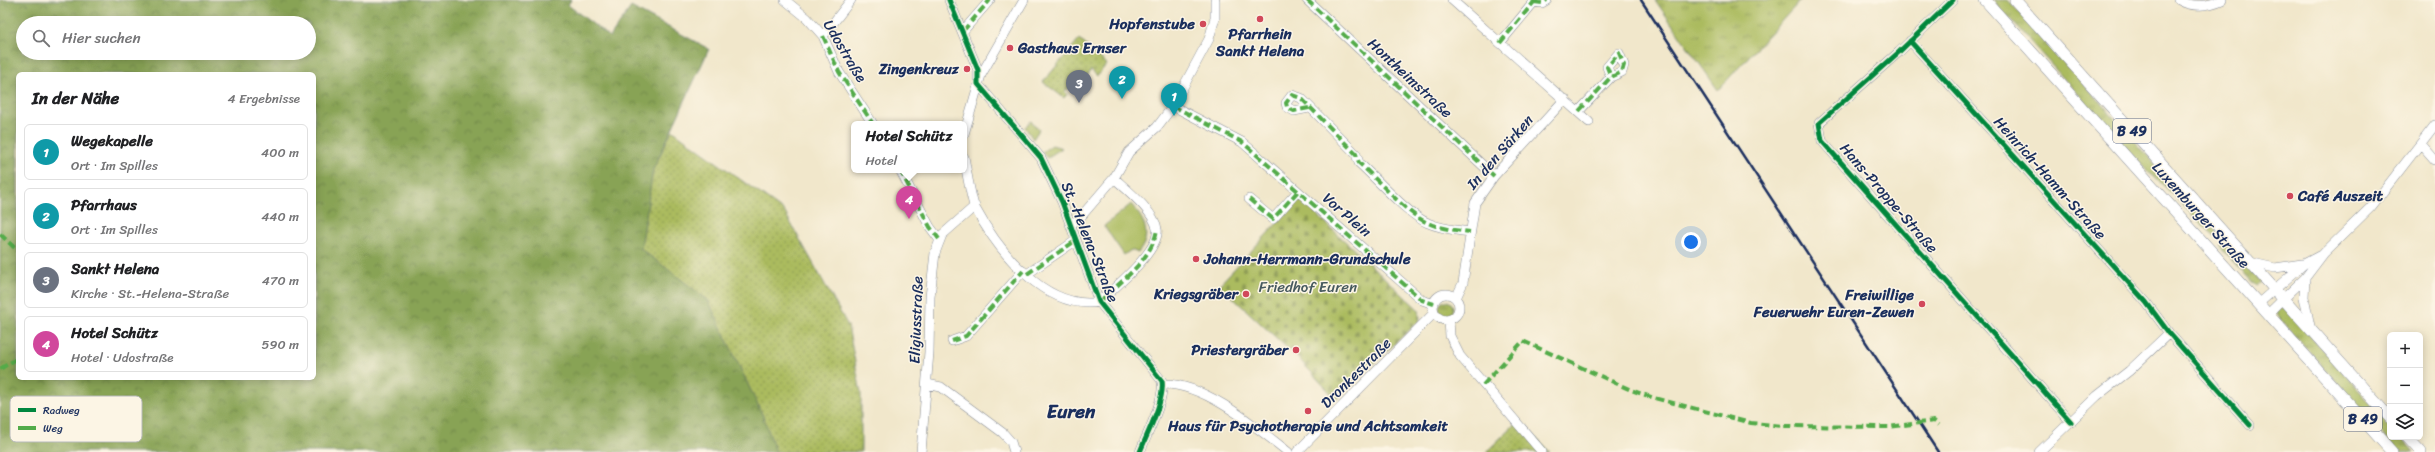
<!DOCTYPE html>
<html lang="de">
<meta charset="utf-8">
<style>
:root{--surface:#fff;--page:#f2f2f2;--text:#202124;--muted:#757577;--line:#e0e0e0;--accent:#db2777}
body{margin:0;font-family:Sriracha,sans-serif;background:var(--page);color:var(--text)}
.controls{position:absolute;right:12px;bottom:12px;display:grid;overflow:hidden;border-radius:6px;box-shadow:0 2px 10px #0003}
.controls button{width:36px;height:36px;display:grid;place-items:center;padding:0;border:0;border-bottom:1px solid var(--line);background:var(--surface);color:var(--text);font:20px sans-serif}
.you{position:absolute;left:1691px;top:242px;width:14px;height:14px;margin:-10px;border:3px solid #fff;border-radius:50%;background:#1a73e8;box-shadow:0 0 0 6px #1a73e833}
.badge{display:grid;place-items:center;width:26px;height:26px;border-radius:50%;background:var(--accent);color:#fff;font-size:13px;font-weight:700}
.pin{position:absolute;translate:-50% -33px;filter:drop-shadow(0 1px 2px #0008)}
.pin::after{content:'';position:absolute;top:21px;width:14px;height:12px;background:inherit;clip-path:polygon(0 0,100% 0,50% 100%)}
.popup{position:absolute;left:851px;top:121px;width:116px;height:52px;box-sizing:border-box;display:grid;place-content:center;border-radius:6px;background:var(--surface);filter:drop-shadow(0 1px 3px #0005);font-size:13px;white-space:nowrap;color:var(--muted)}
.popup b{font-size:15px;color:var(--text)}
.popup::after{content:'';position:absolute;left:50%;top:100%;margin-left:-8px;border:8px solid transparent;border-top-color:var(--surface)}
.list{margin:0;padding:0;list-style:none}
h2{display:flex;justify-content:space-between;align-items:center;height:52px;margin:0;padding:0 16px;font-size:17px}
h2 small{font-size:13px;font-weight:400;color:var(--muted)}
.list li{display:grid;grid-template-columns:26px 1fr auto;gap:12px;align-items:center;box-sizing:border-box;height:56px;margin:0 8px 8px;padding:0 8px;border:1px solid var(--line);border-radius:6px}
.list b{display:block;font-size:15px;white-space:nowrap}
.list p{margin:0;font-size:13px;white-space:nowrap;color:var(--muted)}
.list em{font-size:13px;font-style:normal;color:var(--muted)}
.icon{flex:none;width:22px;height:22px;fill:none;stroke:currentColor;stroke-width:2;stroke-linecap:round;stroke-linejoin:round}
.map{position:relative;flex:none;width:2435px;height:452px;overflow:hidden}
.search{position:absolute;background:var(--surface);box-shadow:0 2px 10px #0003;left:16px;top:16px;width:300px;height:44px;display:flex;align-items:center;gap:10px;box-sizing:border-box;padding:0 14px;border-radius:22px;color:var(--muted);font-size:15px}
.panel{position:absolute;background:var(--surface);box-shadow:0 2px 10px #0003;left:16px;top:72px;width:300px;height:308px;border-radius:6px}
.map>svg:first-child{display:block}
</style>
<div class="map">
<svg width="2435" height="452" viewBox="0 0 2435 452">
<defs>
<pattern id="grass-tufts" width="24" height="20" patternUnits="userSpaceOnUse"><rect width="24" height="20" fill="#abbb5e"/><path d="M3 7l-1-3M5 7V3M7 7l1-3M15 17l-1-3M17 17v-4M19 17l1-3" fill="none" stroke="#8a9851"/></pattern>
<pattern id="forest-crowns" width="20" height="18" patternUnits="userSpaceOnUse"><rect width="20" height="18" fill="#88a355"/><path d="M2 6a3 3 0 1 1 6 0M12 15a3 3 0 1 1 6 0" fill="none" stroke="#6e854a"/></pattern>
<pattern id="cemetery-stones" width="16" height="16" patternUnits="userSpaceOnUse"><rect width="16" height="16" fill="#abbb5e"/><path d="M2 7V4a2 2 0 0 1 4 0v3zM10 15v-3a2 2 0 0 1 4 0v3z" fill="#8a9851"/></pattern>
<pattern id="garden-dots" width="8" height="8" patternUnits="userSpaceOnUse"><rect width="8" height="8" fill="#abbb5e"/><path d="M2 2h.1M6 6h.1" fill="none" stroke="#8a9851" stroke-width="1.8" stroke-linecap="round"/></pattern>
</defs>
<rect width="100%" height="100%" fill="#fcf5e5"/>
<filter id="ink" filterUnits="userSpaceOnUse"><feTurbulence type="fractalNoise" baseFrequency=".025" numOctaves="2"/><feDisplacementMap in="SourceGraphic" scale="8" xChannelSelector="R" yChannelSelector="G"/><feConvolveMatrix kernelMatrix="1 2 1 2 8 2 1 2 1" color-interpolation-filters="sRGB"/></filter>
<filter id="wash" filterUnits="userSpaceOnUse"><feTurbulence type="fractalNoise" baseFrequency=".012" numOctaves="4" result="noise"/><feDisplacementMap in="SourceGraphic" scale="16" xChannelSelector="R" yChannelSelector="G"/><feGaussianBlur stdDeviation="0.9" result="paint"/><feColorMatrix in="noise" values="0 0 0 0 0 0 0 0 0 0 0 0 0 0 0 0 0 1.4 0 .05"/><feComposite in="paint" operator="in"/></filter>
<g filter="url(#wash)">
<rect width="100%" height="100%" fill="#f1e7cb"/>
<path fill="url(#grass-tufts)" stroke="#63755e" d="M1655,0H1801L1718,90Z
M1993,0H2008L2218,234L2215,236C2190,215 2171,190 2146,170Z
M1031,121L1039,130L1033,139L1025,127Z
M1052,145L1062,148L1047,158L1042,152Z
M2226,243L2261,282L2256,286L2219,246Z
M1439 308a7 7 0 1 1 14 0a7 7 0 1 1-14 0Z
M2280,307L2287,310L2390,425V437H2401L2414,452H2399L2280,319L2277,314Z"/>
<path fill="url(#forest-crowns)" stroke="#52695a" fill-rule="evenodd" d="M0,0H571L568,5L610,37L631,7L709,49L653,170L641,249L708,300L763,416L776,452H0ZM23,23H309V53H23ZM18,74H314V378H18Z"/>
<path fill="url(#cemetery-stones)" stroke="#63755e" d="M1300,199L1419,310L1420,320L1336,399L1299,359L1219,285Z"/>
<path fill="#abbb5e" stroke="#63755e" d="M1131,204C1144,219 1153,235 1138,253L1131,250L1124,255L1104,226Z"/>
<path fill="url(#garden-dots)" stroke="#63755e" d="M1079,39L1107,64L1097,76L1091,70L1086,78L1080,77L1065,92L1067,94L1064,98L1043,82Z
M672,130L784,211L848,326L861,393V452H776L763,416L708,300L641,249L653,170Z
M1518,421L1550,452H1486Z"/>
</g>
<g filter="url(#ink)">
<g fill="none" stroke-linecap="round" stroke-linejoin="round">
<defs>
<path id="minor" d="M785,0L807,18L823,36L839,72L873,124
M949,0L978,70V84L1041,158L1062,202L1099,302L1162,381C1165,400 1147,434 1140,452
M1307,0L1494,176
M1452,0L1589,122
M1953,0L1899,52L1819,123L1822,141L2071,422
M2179,0C2192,8 2209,6 2222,0
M1534,2L1542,3L1547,0
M963,31L990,0
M823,36L851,0
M1910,41L2146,302L2169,333L2250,425
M1500,43L1534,2L1533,0
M1173,106L1242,142L1422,300L1434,304
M1309,108L1294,111L1287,107L1286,103L1292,95L1301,98L1356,154L1359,163C1377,179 1408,215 1428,223C1441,229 1456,230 1470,232
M1579,111L1611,77L1622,72L1624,65L1619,53L1607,67L1611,77
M964,134L981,75L1024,0
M2421,144L2435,160
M964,157C966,168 971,199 975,208C998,250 1045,311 1099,302C1113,289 1161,250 1157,229C1155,212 1126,189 1114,178
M900,170L930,227L939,239
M1249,199L1273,219L1298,191
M1070,224L1078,220L1114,178L1129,152L1157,127L1173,106L1209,39L1215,18V0
M2249,262L2275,268L2302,264
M1027,274L1075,241
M2305,278L2304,297L2311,331
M1433 307a13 13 0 1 1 26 0a13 13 0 1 1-26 0Z
M1456,298L1463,283L1475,203L1494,176L1565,99
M2259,303L2304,264L2321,255
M2269,313L2305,278L2324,253L2371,207L2435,125
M1449,320L1450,336L1460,356L1542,452
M952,341L966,336L1023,271
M927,384L941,387L1003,433L1011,442L1014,452
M1163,384C1205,383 1256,427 1288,452
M921,452L929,352L930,297L935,253L942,235L975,206
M1297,452L1434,313
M2039,452L2097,396L2129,371L2169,333"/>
<path id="major" d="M1985,0L2392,452
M2015,0L2390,418
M2407,437L2421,452"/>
</defs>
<use href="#minor" stroke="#868b94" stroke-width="10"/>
<use href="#major" stroke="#868b94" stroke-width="12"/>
<use href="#minor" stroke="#fff" stroke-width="9"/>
<use href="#major" stroke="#fff" stroke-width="11"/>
<path stroke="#1b2f5e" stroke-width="2.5" d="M1641,0L1938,452"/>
<path stroke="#52ab49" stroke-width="4" stroke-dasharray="8 4" stroke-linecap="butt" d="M1307,0L1494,176
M1534,2L1542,3L1547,0
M963,31L990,0
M823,36L839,72L873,124
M1500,43L1534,2L1533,0
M1173,106L1242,142L1422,300L1434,304
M1309,108L1294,111L1287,107L1286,103L1292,95L1301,98L1356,154L1359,163C1377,179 1408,215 1428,223C1441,229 1456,230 1470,232
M1579,111L1611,77L1622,72L1624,65L1619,53L1607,67L1611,77
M900,170L930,227L939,239
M1249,199L1273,219L1298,191
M0,234L18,251
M1027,274L1075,241
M1099,302C1120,282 1153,259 1157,229
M952,341L966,336L1023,271
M0,369L18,358
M1483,385L1523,341L1631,390L1654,398L1751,423L1784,426L1889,427L1934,421L1939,425"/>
<defs>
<path id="cycleway" d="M949,0L978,70V84L1041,158L1062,202L1099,302L1162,381C1165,400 1147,434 1140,452
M1953,0L1899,52L1819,123L1822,141L2071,422
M1910,41L2146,302L2169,333L2250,425"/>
</defs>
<use href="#cycleway" stroke="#fcf5e5" stroke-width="8"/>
<use href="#cycleway" stroke="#00873e" stroke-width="5"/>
</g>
</g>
<g fill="#d1495b" stroke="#fcf5e5" stroke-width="1.5">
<circle cx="1260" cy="19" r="4"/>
<circle cx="1203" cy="24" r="4"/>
<circle cx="1010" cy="48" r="4"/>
<circle cx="967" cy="69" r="4"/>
<circle cx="2290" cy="196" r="4"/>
<circle cx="1196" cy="259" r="4"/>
<circle cx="1246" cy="294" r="4"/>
<circle cx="1922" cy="304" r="4"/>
<circle cx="1296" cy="350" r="4"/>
<circle cx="1308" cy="411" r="4"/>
</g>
<g text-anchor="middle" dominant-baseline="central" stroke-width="3" stroke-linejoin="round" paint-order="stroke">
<g fill="#fcf5e5" stroke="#5e6a86" stroke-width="1">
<rect x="2113" y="119" width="38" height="24" rx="3"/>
<rect x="2344" y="407" width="38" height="24" rx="3"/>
</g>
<g font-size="14" font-weight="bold" fill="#1b2f5e">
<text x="2132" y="131">B 49</text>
<text x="2363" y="419">B 49</text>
</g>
<g font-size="15" font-weight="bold" fill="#1b2f5e" stroke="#fcf5e5" text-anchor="end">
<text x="1195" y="24">Hopfenstube</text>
<text x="1260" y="34" text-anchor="middle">Pfarrhein<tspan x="1260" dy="17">Sankt Helena</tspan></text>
<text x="1018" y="48" text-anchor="start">Gasthaus Ernser</text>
<text x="959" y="69">Zingenkreuz</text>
<text x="2298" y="196" text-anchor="start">Café Auszeit</text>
<text x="1204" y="259" text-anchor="start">Johann-Herrmann-Grundschule</text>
<text x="1238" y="294">Kriegsgräber</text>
<text x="1914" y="295">Freiwillige<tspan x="1914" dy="17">Feuerwehr Euren-Zewen</tspan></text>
<text x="1288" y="350">Priestergräber</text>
<text x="1308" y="426" text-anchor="middle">Haus für Psychotherapie und Achtsamkeit</text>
</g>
<g font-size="15" fill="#1b2f5e" stroke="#fcf5e5">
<text transform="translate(845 51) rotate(59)">Udostraße</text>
<text transform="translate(1410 78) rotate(43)">Hontheimstraße</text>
<text transform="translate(1500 152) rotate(-49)">In den Särken</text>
<text transform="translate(2050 178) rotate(48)">Heinrich-Hamm-Straße</text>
<text transform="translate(1889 198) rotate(49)">Hans-Proppe-Straße</text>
<text transform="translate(1347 215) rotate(41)">Vor Plein</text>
<text transform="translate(2201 215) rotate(48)">Luxemburger Straße</text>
<text transform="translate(1090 242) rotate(68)">St.-Helena-Straße</text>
<text transform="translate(916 320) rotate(-88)">Eligiusstraße</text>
<text transform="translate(1356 373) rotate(-45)">Dronkestraße</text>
</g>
<g font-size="15" fill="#46595e" stroke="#fcf5e5">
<text x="1308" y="287">Friedhof Euren</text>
</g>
<g font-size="19" font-weight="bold" fill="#1b2f5e" stroke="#fcf5e5">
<text x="1071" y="411">Euren</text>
</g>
</g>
<rect x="10" y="396" width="132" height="46" rx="6" fill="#fcf5e5" stroke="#b8babc" stroke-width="1"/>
<rect x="18" y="408" width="18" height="4" fill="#00873e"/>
<rect x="18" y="426" width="18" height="4" fill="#52ab49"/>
<g font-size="11" fill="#1b2f5e">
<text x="43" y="414">Radweg</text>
<text x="43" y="432">Weg</text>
</g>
</svg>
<div class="controls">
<button>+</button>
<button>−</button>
<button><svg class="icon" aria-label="layers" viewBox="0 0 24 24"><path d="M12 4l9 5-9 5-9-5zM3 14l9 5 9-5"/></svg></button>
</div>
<div class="you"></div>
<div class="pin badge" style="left:1174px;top:116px;background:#0f9aa8">1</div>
<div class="pin badge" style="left:1122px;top:99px;background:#0f9aa8">2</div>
<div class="pin badge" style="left:1079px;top:103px;background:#6b7280">3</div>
<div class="pin badge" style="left:909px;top:219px;background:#d1479c">4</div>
<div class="popup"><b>Hotel Schütz</b>Hotel</div>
<div class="search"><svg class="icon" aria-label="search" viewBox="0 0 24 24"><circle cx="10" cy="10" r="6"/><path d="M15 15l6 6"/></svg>Hier suchen</div>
<section class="panel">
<h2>In der Nähe<small>4 Ergebnisse</small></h2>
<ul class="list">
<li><span class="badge" style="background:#0f9aa8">1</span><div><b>Wegekapelle</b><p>Ort · Im Spilles</p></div><em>400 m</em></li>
<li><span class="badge" style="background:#0f9aa8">2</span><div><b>Pfarrhaus</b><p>Ort · Im Spilles</p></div><em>440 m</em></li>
<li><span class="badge" style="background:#6b7280">3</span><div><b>Sankt Helena</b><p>Kirche · St.-Helena-Straße</p></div><em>470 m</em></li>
<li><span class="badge" style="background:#d1479c">4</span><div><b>Hotel Schütz</b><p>Hotel · Udostraße</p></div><em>590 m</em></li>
</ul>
</section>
</div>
